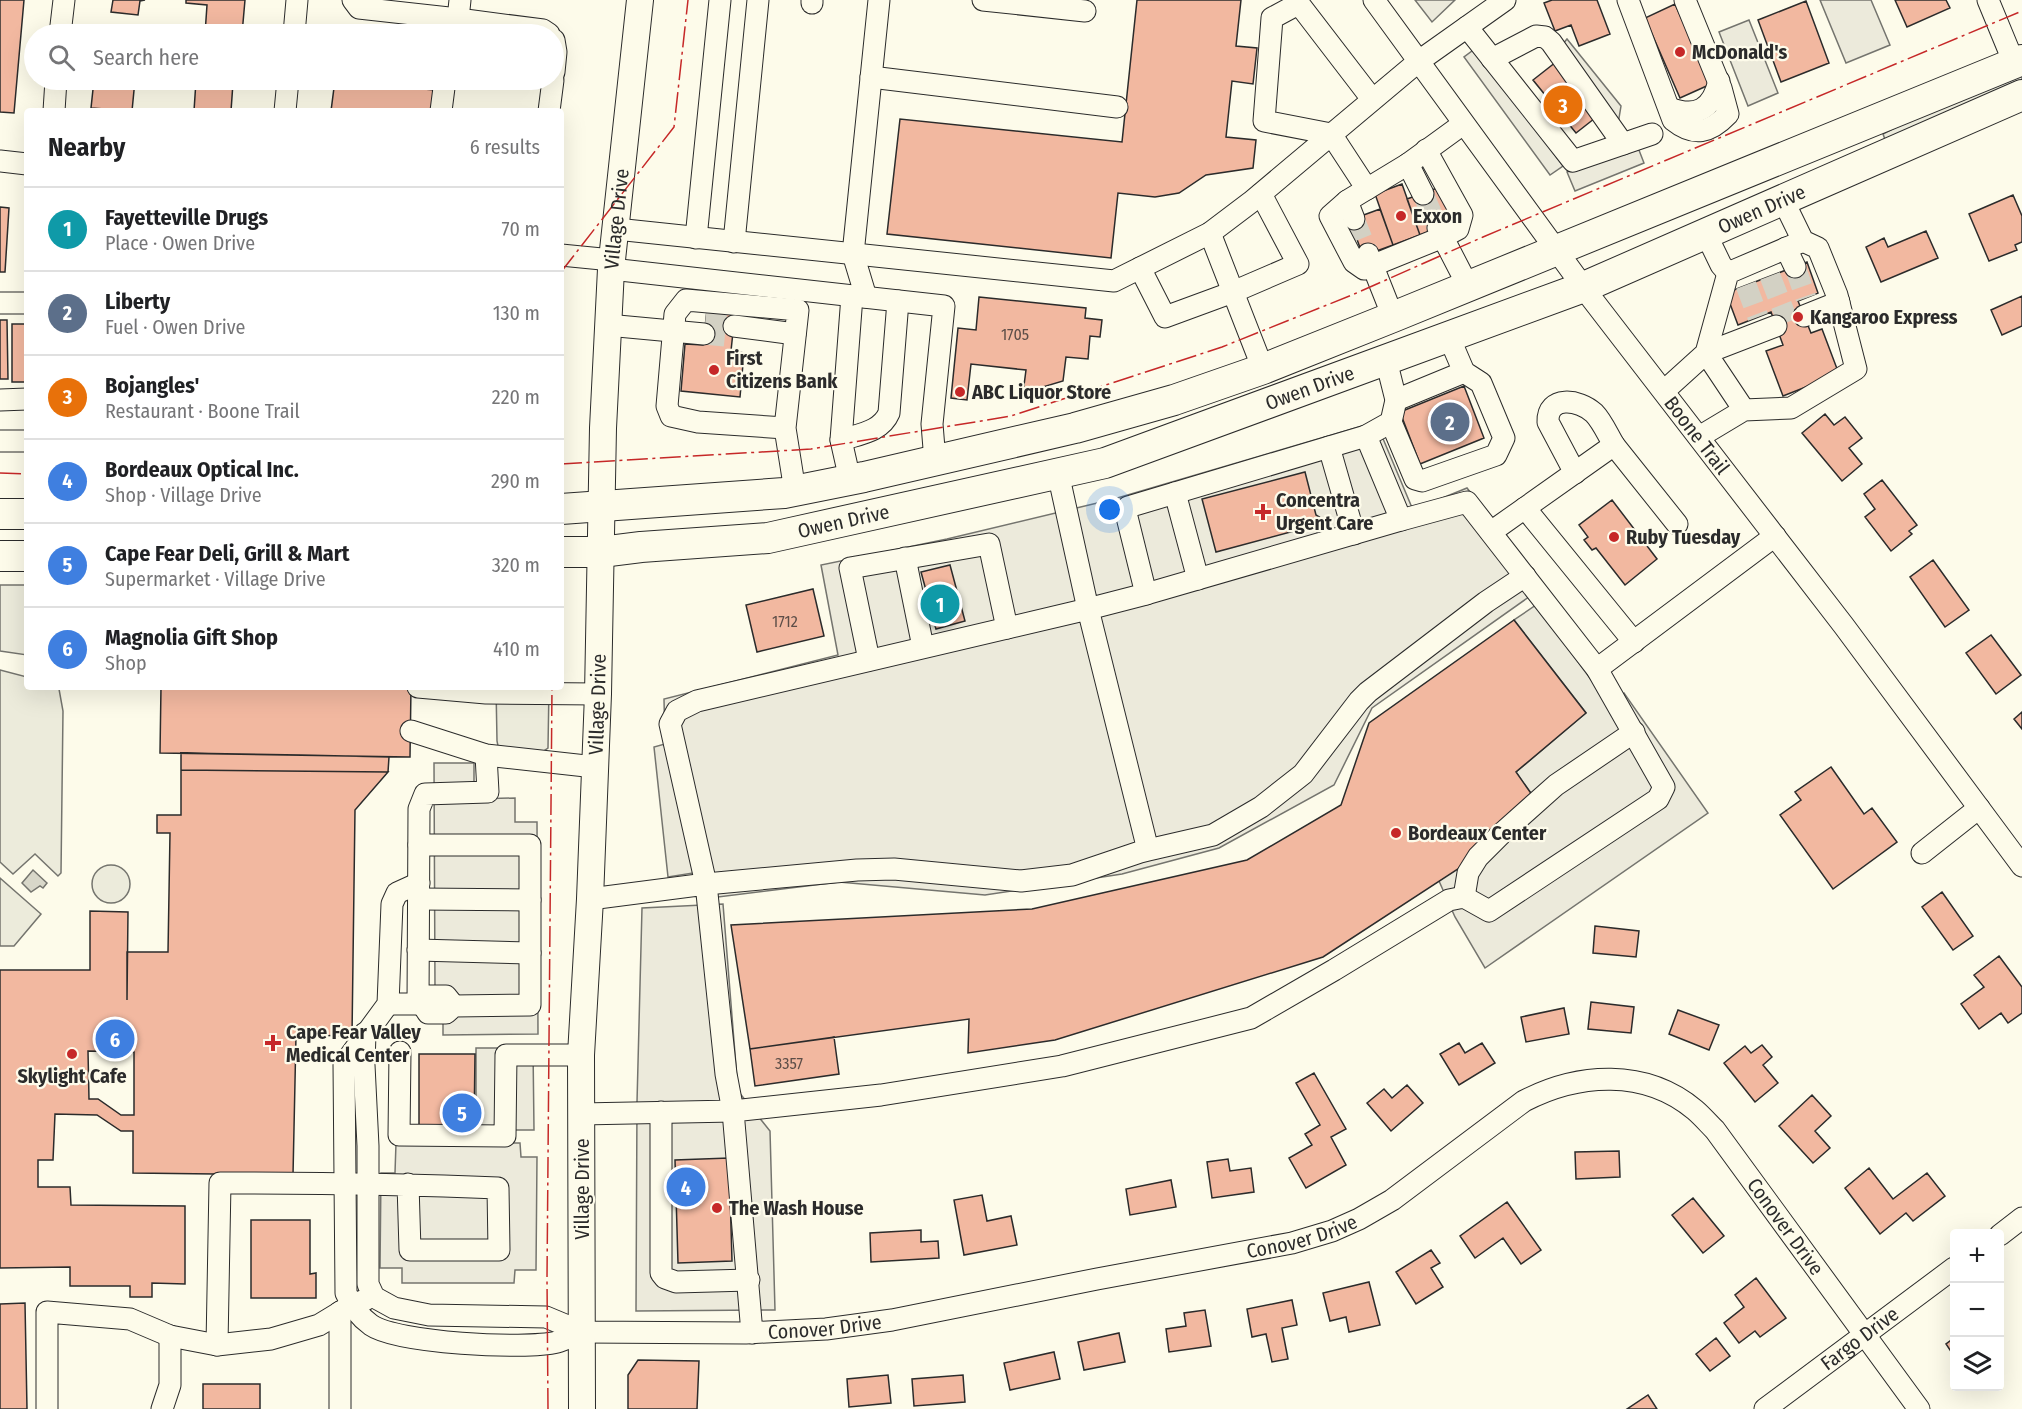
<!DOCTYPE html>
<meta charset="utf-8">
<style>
:root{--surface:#fff;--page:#f6f6f6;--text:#202124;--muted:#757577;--line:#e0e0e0;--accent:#c62828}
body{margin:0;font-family:"Fira Sans Condensed",sans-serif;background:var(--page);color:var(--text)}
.controls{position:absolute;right:18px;bottom:18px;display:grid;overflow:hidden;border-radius:6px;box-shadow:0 6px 24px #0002}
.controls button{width:54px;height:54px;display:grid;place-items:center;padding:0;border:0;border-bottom:2px solid var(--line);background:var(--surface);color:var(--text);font:30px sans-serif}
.you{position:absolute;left:1110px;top:510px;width:21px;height:21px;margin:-15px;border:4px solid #fff;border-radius:50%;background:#1a73e8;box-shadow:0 0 0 9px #1a73e833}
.badge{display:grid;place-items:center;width:39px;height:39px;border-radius:50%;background:var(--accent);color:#fff;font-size:20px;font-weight:700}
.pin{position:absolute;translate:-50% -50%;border:3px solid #fff;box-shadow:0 2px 6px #0006}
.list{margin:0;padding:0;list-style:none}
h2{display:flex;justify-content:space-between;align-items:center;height:78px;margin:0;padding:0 24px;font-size:26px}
h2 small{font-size:20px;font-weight:400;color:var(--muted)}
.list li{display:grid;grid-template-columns:39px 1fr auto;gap:18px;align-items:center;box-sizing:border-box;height:84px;padding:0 24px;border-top:2px solid var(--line)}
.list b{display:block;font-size:22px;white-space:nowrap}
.list p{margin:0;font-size:20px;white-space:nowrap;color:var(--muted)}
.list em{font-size:20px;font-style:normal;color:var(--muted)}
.icon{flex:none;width:33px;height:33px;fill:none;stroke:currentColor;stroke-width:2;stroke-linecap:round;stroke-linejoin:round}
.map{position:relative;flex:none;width:2022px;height:1409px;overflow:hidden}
.search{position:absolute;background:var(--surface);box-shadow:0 6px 24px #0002;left:24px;top:24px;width:540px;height:66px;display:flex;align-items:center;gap:15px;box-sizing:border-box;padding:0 21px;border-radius:33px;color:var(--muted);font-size:22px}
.panel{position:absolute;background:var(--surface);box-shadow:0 6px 24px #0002;left:24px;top:108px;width:540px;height:582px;border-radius:6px}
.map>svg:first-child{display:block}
</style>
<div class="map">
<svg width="2022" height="1409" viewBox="0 0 2022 1409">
<rect width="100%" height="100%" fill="#fdfbea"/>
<path fill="#ecebdb" stroke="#74746e" stroke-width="1.5" d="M2022,71V86L1886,142L1883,134L1942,103Z
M0,585H27V655L0,651Z
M0,670L27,677V687L59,689L63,711L61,873L58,876L35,854L13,874L0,862Z
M496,687H549L548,748L539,754L499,751L497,741Z
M92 884a19 19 0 1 1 38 0a19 19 0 1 1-38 0Z
M0,878L41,914L14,946H0Z"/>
<path fill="#eceadb" stroke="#74746e" stroke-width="1.5" d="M1415,0H1455L1432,22Z
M1820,0H1871L1890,45L1846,63Z
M1749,20L1778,93L1748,106L1719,32Z
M1567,39L1621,106L1618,124L1558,50Z
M1476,48L1563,166L1550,175L1464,57Z
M1637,145L1644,163L1575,191L1567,172Z
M1376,422L1413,510L1467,488L1543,587L1372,708L1334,785L1219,848L1122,874L985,895L839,882L718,897L699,872L668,877L654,747L665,744L664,699L838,655L821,565L947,539L1114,499Z
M1536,605L1609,704L1624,693L1708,813L1485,968L1455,917L1439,881L1534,798L1516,772L1586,713L1514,620Z
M434,763H474V799L515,798V822H537L538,1034L443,1035V990H435Z
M723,904L738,1091L770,1131L775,1310L636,1311L637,1102L642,908Z
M476,1048H533L534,1130H476Z
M396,1143H520L521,1157H537L536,1270H515L514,1283H402V1268H380L381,1173H395Z"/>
<path fill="#d8d7c9" stroke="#74746e" stroke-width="1.5" d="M33,870L47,883L43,888L40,886L31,892L22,883Z"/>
<path fill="#f2b8a0" stroke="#2b2b2b" stroke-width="1.5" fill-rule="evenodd" d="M0,0H24L14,113L0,112Z
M113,0H145L140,1L138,15L111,12Z
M186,0H245L242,34H205L207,5L186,3Z
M1137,0H1241L1236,46L1257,48L1253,84L1232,81L1226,137L1256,140L1253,168L1206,175L1179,193L1155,197L1118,193L1111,258L887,234L900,119L1122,142Z
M1552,0H1597L1610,34L1579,46L1571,25L1555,31L1544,3Z
M1895,0H1946L1950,8L1907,27Z
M1806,1L1829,63L1781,82L1758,20Z
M1675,4L1711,84L1680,98L1645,18Z
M341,31L371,34H340Z
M1556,62L1599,115L1576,133L1533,80Z
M94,80H135L132,111L91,108Z
M335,80H414L413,88L435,90L432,111H331Z
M196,81L233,83L231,111H172V109L194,111Z
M1402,184L1420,235L1393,245L1375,194Z
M1440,187L1453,223L1420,235L1407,199Z
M2013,195L2022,216V242L2015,245L2017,250L1989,261L1969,214Z
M0,207L9,208L5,272H0Z
M1380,209L1393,245L1363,256L1350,220Z
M1926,231L1938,258L1881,282L1866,247L1884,238L1888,247Z
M1807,262L1818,293L1798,301L1811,333L1822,329L1839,374L1783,396L1766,351L1783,345L1771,312L1738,325L1726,293Z
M2022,296V326L2002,335L1991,310Z
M979,297L1086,308L1085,318L1102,320L1100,337L1090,336L1088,359L1066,357L1063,381L1023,393L1026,370L971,364L967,400L951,398L958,328L976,330Z
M707,310L735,313L731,351L744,353L740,397L681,391L685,344L703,345Z
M0,320H7L8,379H0Z
M12,324H27V382H12Z
M1464,386L1484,438L1420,464L1400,412Z
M1825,414L1834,425L1845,417L1862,438L1849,448L1862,464L1842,481L1802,433Z
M1305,472L1316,515L1327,522L1320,534L1309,527L1216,552L1202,499Z
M1882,480L1917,525L1909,531L1912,534L1891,551L1865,517L1875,509L1864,494Z
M1612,500L1657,559L1625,585L1596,548L1592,550L1584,540L1588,537L1579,525Z
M1933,560L1969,610L1945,627L1910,577Z
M950,565L965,621L936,629L931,611L922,614L918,596L927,594L921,572Z
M813,589L824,636L757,652L746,605Z
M1514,620L1586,713L1516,772L1535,799L1458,869L1323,957L1055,1040L968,1053L969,1019L750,1049L731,925L1032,909L1247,860L1341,805L1369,723Z
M1991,635L2021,675L1996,694L1966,653Z
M161,687H411L410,757L160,753Z
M2022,712V729L2014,719Z
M181,753L301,755L389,757L388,772L181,770Z
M1831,767L1864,814L1872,808L1897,842L1833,889L1780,815L1801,800L1795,792Z
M181,770L388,772L355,810L352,1036L296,1035L293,1175L133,1173V1131H121L97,1115L55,1114L53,1160H38V1187H70L71,1205L185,1206V1284L152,1283V1297H130V1286H70V1267L0,1268V970H90V911L128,912L127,1000V952H168L170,833H157V815H181ZM88,1051L134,1052V1115H121L98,1099H89Z
M1942,892L1973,936L1953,950L1922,907Z
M1595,926L1639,931L1636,957L1593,953Z
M1999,956L2022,987V1013L2008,1023L2001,1013L1979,1029L1961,1004L1984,987L1974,975Z
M1591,1002L1634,1007L1631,1033L1588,1029Z
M1564,1008L1569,1034L1526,1042L1521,1017Z
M1678,1010L1719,1025L1709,1050L1669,1034Z
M834,1037L839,1074L755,1086L750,1049Z
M1459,1043L1465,1053L1482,1043L1495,1063L1459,1085L1440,1054Z
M1762,1045L1772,1057L1763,1065L1778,1083L1755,1102L1724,1063L1745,1046L1751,1053Z
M419,1054H475L474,1128L419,1127Z
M1314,1073L1346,1129L1331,1137L1346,1165L1306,1188L1289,1158L1312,1145L1305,1134L1320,1125L1296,1083Z
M1407,1085L1423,1103L1391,1131L1367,1103L1384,1089L1392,1098Z
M1812,1095L1831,1116L1815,1131L1830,1148L1813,1163L1779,1126Z
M1619,1151L1620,1177L1576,1179L1575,1152Z
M729,1158L732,1261L678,1263L675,1160Z
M1228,1159L1230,1171L1251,1168L1254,1192L1212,1198L1207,1162Z
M1869,1168L1893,1199L1927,1173L1945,1196L1913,1221L1906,1213L1880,1234L1845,1188Z
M1171,1180L1176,1207L1130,1215L1126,1189Z
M982,1195L987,1221L1011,1216L1017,1245L964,1255L954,1200Z
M1693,1198L1724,1236L1703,1253L1672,1215Z
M1507,1202L1541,1250L1521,1264L1503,1238L1475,1258L1460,1236Z
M251,1220H310V1274L316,1273V1298H251Z
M921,1230V1242L938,1241L939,1258L871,1262L870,1233Z
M1431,1250L1440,1263L1431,1268L1443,1287L1416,1304L1396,1272Z
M1756,1278L1786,1318L1760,1337L1755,1331L1739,1343L1724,1323L1744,1307L1735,1295Z
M1369,1282L1380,1325L1349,1332L1346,1317L1330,1321L1323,1293Z
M1292,1300L1297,1325L1282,1328L1288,1359L1272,1362L1266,1334L1252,1337L1247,1309Z
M25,1303L27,1409H0V1304Z
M1205,1310L1211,1346L1169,1352L1166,1329L1186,1326L1184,1313Z
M1119,1333L1125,1362L1084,1370L1078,1342Z
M1716,1338L1730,1356L1710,1371L1696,1354Z
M1954,1338V1356L1946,1344Z
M1054,1352L1060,1379L1010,1390L1004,1363Z
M638,1360L699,1361L697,1409H628V1375Z
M888,1375L891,1403L849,1407L847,1379Z
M963,1375L965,1402L914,1406L912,1379Z
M203,1384H260V1409H203Z
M1648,1395L1657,1409H1627Z"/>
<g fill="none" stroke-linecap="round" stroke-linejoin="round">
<path stroke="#d3d1c4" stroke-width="21" stroke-dasharray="21 10" stroke-linecap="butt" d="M1423,194L1438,228
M1354,219L1368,254
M1795,267L1806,298
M1770,276L1788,322
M1746,285L1758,317
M706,314L735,317
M704,334L733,337"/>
<defs>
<g id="minor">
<path d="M353,0L359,8L458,19L450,34"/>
<path d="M460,0L458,19L543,30L549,34"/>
<path d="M983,0L1085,11"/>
<path d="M1296,0L1372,99"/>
<path id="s1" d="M1374,0L1592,299L1844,626L2022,866"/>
<path d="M1628,0L1673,120C1694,137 1710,133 1728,114L1721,88L1685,0"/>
<path d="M1988,0L2014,63"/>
<path d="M812,3V0"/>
<path d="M1298,4L1272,18L1264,121L1331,134L1367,189"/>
<path d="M1467,27L1573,161L1652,134"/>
<path d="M60,34L64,0"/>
<path d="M294,34L297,0"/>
<path d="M554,40L556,52L554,72"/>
<path d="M1492,59L1536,36L1545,37L1551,42L1623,144"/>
<path d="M871,77L1117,107"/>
<path d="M1669,108C1696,118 1712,110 1719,81"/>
<path d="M54,111L56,80"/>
<path d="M285,111L288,80"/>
<path d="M441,111L445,80"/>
<path d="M549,111L553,80"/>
<path d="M0,161L27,164"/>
<path d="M1408,164L1423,194"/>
<path d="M1347,201L1330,216L1354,262L1364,269L1443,237L1458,229L1462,215L1426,150"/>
<path d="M1354,219L1347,201L1408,164L1463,124"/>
<path d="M1438,228L1468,286"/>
<path d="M616,229L1114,281L1210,233L1251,202L1419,61L1505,0"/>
<path d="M1210,233L1263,369"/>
<path d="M1706,234L1721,265L1728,273"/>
<path d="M696,238L720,0"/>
<path d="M734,242L758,0"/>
<path d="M1786,248L1795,267"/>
<path d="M1368,254L1393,317"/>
<path d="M561,255L612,260"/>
<path d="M1140,268L1165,317L1233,292L1298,264L1261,194"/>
<path d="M611,269L944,306L932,424L935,461"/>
<path d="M866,297L853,254L879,0"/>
<path d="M0,303H27"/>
<path d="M1804,316L1839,302"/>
<path d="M607,325L704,334"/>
<path d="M734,326L795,334"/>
<path d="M1664,391L1706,353L1728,273L1803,241"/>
<path d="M0,400L27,399"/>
<path d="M1396,400L1464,372"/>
<path d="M1744,410L1706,353L1776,326"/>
<path d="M1391,422L1415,479L1422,481L1496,455L1504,438L1481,383L1464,372L1449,337"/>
<path d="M785,428L698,422L671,416L667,406L675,314L686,300L798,310L785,428L795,491"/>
<path d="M1699,437L1744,410L1791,408L1856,369L1837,295L1818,248L1803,241L1783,200"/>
<path d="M841,440C859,434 881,432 889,413L898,301"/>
<path d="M0,441H27"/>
<path d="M1329,447L1354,534"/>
<path d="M1058,473L1088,609L1146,594L1126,513L1128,507L1366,436"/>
<path d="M1575,473L1548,422C1547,395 1579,399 1594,413C1602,421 1608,435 1614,445"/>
<path d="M850,480L841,440L852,296"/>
<path d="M1175,493L1198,579"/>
<path d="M1525,508L1634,642"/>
<path d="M1491,532L1614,445L1677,524"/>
<path d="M905,558L923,647"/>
<path d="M1146,594L1401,520"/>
<path d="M869,660L850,568L989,544L1007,628"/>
<path d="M1597,669L1775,536"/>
<path d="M418,687L486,693L598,694"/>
<path d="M411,731L486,755L595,767"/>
<path d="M419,845H530V1005L454,1006L446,1013H428L422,1004"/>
<path d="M1148,850L1088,609L697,701L677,711L670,724L706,884L857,870L894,869L1021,881L1072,875L1140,852L1148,850L1213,835L1261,807L1303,774L1359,701L1368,692L1486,602L1525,576"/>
<path d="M1922,853L1979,808"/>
<path d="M419,883L397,893L392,904L388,1004L344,1064L346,1293C351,1305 360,1317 371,1325C397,1343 525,1350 557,1342C565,1340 574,1335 582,1332"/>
<path d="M1464,897L1468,873L1478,857L1501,834L1556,785L1634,732"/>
<path d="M419,899L530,900"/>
<path d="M418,950L530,953"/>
<path d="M388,1004H418L419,809L425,794L488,792L486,755"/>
<path d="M422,1004L428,996H446L454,1006"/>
<path id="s2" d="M365,1033L364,1065L368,1146V1284L374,1297L394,1308L429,1315L546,1317L582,1332L746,1333L826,1329L892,1320L1097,1279L1292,1243L1332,1231L1359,1219L1392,1200L1524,1101C1578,1073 1645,1068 1695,1110C1702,1116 1708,1123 1715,1130L1919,1409"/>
<path d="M400,1052L399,1135L505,1136L506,1055H581"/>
<path d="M661,1112V1273L665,1278L676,1282L749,1280"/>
<path d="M581,1114L733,1111L726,1074L706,884L590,899"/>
<path d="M2000,1235L2022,1218"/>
<path d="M340,1312V1409"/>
<path d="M752,1333L733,1111L881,1095L1062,1066L1251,1018L1334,970L1449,900L1464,897L1489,911L1658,799L1664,787L1597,669L1467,502L1401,520L1366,436L1391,422L1396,400L1386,360"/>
<path d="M217,1345L220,1183C313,1183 405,1184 498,1188L499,1250H410L408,1184"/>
<path d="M47,1409V1312L130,1319L170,1336L217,1345L271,1339L319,1325L352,1305L365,1300"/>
<path d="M162,1409L170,1385V1336"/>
<path id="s3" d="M1765,1409L1954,1268"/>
</g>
<g id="major">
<path id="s4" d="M582,1409L581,1055L590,899L598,694L603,428L611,269L640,0"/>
</g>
<g id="highway">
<path d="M561,509L784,493L864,477L1075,428L1174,400L1263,369L1393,317L2022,60"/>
<path d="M0,514H27"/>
<path id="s5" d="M561,552H601L641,547L768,538L1105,463L1584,287L2022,95"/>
<path d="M0,556H27"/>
</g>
</defs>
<use href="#minor" stroke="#2b2b2b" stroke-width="23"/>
<use href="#major" stroke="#2b2b2b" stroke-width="28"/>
<use href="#highway" stroke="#2b2b2b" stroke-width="32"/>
<use href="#minor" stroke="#fdfbea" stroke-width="21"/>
<use href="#major" stroke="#fdfbea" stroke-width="26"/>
<use href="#highway" stroke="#fdfbea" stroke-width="30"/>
<path stroke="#c62828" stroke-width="1.5" stroke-dasharray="21 4.5 3 4.5" stroke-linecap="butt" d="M561,272L674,127L688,0
M561,464L811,449L1011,416L1222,347L1352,295L1483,237L2022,11
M0,473L27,474
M548,1409L547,1278L552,687"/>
</g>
<g fill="#c62828" stroke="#fdfbea" stroke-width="2">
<circle cx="1680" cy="52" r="6"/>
<circle cx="1401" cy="216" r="6"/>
<circle cx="1798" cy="317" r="6"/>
<circle cx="714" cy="370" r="6"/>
<circle cx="960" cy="392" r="6"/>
<path d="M1260 503h6v6h6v6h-6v6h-6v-6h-6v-6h6z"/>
<circle cx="1614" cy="537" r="6"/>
<circle cx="1396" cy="833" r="6"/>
<path d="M270 1034h6v6h6v6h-6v6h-6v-6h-6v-6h6z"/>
<circle cx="72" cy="1054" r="6"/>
<circle cx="717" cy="1208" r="6"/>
</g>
<g text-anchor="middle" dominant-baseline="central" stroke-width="4.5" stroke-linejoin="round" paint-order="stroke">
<g font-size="16" fill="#5d4e48">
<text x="1015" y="334">1705</text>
<text x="785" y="621">1712</text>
<text x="789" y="1063">3357</text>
</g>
<g font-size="20" font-weight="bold" fill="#2b2b2b" stroke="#fdfbea" text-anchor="start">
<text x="1692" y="52">McDonald's</text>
<text x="1413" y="216">Exxon</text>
<text x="1810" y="317">Kangaroo Express</text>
<text x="726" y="358">First<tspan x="726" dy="23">Citizens Bank</tspan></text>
<text x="972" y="392">ABC Liquor Store</text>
<text x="1276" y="500">Concentra<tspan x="1276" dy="23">Urgent Care</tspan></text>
<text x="1626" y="537">Ruby Tuesday</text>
<text x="1408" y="833">Bordeaux Center</text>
<text x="286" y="1032">Cape Fear Valley<tspan x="286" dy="23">Medical Center</tspan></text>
<text x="72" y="1076" text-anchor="middle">Skylight Cafe</text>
<text x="729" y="1208">The Wash House</text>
</g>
<g font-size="20" fill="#2b2b2b" stroke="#fdfbea">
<text stroke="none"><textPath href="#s5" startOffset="1257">Owen Drive</textPath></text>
<text stroke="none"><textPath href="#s4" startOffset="1191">Village Drive</textPath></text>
<text stroke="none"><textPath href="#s5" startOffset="771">Owen Drive</textPath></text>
<text stroke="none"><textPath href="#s1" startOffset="542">Boone Trail</textPath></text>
<text stroke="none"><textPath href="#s5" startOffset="285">Owen Drive</textPath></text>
<text stroke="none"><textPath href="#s4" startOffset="705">Village Drive</textPath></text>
<text transform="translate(582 1189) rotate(-90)">Village Drive</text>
<text stroke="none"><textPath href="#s2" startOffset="1802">Conover Drive</textPath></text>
<text stroke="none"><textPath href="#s2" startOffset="1209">Conover Drive</textPath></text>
<text stroke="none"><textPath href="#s2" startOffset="723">Conover Drive</textPath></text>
<text stroke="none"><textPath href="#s3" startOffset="118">Fargo Drive</textPath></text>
</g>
</g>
</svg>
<div class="controls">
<button>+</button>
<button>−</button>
<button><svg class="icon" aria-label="layers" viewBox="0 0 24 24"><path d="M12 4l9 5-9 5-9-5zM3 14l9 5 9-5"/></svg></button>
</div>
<div class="you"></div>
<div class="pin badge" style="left:940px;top:604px;background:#0f9aa8">1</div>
<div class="pin badge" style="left:1450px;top:422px;background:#5c6f8a">2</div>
<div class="pin badge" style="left:1563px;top:105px;background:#e8710a">3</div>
<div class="pin badge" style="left:686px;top:1187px;background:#3f7fe0">4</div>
<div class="pin badge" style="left:462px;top:1113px;background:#3f7fe0">5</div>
<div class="pin badge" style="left:115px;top:1039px;background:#3f7fe0">6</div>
<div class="search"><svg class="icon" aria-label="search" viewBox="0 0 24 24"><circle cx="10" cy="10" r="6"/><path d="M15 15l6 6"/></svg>Search here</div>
<section class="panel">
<h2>Nearby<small>6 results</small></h2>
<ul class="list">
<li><span class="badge" style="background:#0f9aa8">1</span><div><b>Fayetteville Drugs</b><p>Place · Owen Drive</p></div><em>70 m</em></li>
<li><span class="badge" style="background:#5c6f8a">2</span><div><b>Liberty</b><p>Fuel · Owen Drive</p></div><em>130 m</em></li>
<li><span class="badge" style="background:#e8710a">3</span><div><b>Bojangles'</b><p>Restaurant · Boone Trail</p></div><em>220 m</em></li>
<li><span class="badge" style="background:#3f7fe0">4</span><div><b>Bordeaux Optical Inc.</b><p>Shop · Village Drive</p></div><em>290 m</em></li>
<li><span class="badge" style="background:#3f7fe0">5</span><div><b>Cape Fear Deli, Grill &amp; Mart</b><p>Supermarket · Village Drive</p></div><em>320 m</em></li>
<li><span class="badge" style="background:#3f7fe0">6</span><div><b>Magnolia Gift Shop</b><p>Shop</p></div><em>410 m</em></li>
</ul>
</section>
</div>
